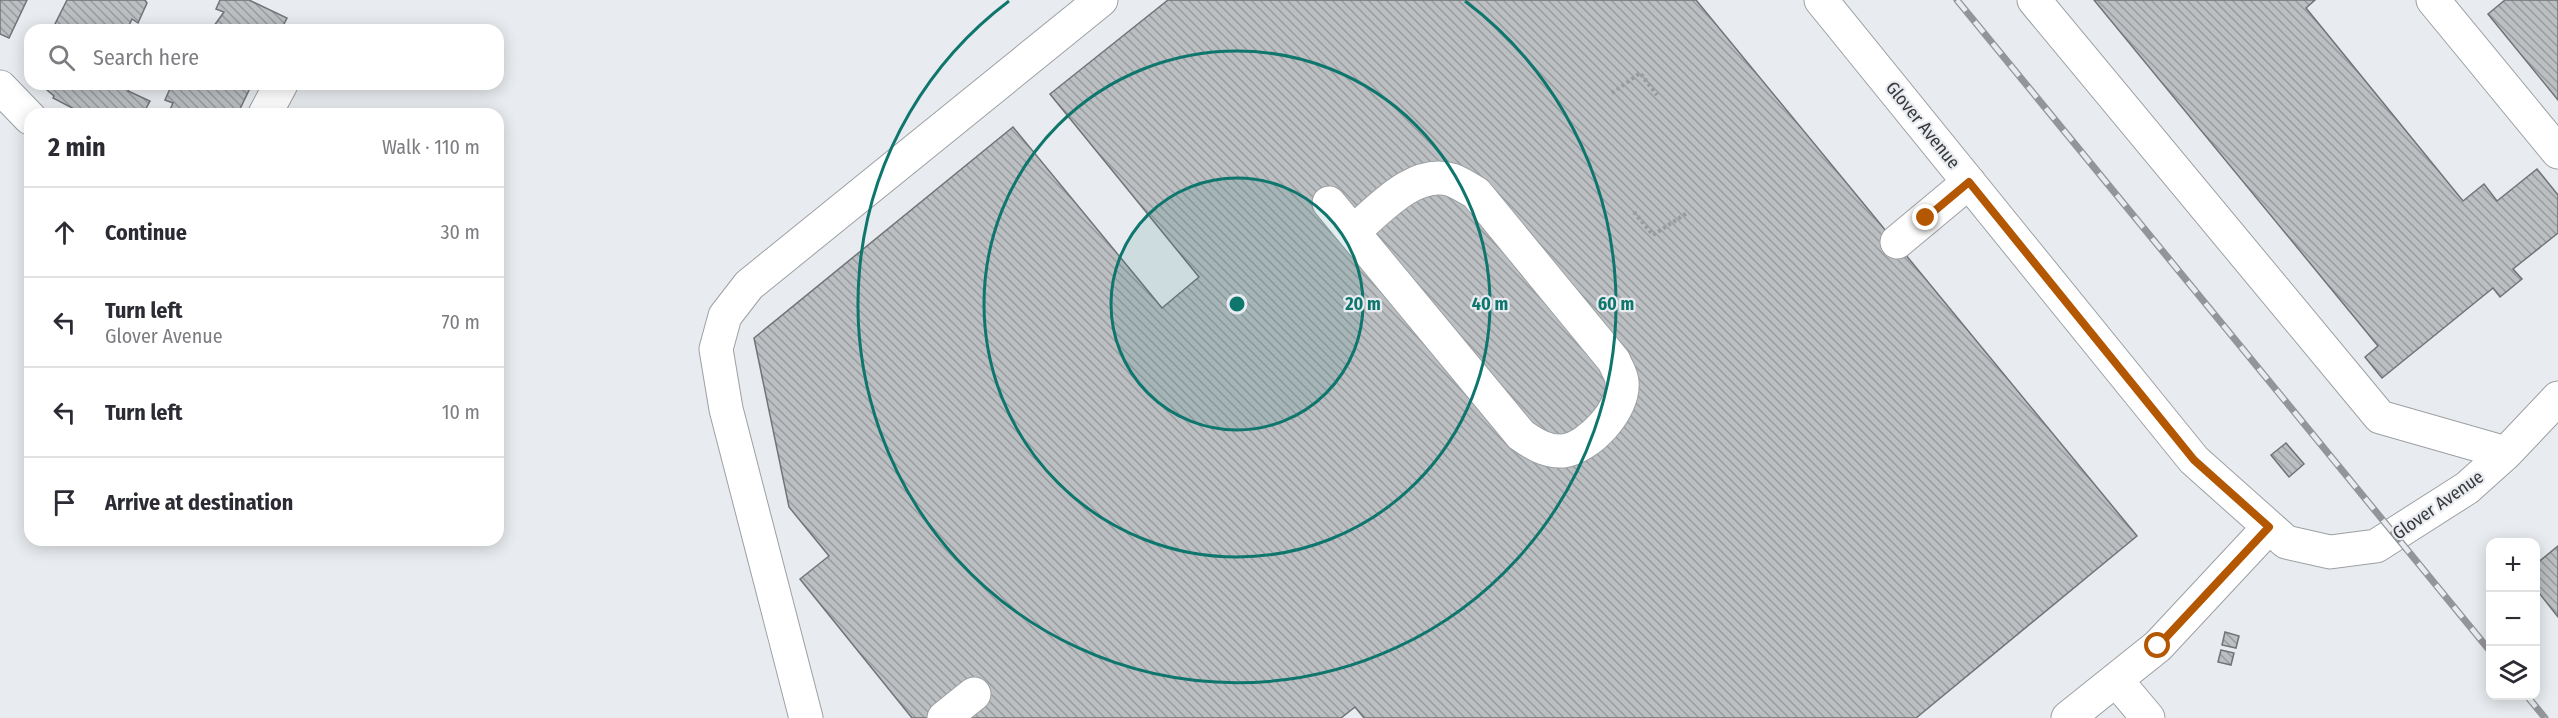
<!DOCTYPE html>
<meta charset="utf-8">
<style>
:root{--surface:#fff;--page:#f2f2f3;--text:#2b2b33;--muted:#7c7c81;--line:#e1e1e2}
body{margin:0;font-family:"Fira Sans Condensed",sans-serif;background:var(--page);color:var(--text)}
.controls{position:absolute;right:18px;bottom:18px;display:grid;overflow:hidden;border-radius:12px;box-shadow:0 3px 15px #0003}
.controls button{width:54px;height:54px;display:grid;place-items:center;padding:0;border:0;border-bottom:2px solid var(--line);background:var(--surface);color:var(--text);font:30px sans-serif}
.stop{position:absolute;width:18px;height:18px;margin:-14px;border:4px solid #b45703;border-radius:50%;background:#fff}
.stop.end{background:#b45703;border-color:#fff;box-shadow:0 2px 6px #0008}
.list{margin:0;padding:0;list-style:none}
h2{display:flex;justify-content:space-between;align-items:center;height:78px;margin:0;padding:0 24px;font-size:26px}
h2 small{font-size:20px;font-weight:400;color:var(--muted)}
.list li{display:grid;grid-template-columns:39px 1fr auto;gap:18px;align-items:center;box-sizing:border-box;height:90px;padding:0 24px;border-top:2px solid var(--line)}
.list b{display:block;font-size:22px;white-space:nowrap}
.list p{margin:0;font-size:20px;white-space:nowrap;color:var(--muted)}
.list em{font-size:20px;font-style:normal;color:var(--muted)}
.icon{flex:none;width:33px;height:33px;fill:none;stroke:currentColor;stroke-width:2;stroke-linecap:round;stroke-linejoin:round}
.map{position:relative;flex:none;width:2558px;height:718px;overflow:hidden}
.search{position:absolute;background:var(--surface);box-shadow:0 3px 15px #0003;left:24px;top:24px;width:480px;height:66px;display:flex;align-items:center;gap:15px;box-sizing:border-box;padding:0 21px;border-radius:18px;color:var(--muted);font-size:22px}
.panel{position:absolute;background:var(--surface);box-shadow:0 3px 15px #0003;left:24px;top:108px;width:480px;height:438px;border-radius:18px}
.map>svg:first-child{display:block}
</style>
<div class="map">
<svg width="2558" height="718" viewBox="0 0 2558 718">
<defs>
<pattern id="building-back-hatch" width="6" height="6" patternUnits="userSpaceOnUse" patternTransform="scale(1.5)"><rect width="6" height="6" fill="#bbbfc2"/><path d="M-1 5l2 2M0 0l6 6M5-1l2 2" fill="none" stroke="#999c9f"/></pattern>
</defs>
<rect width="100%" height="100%" fill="#e8ebef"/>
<path fill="url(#building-back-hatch)" stroke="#717477" stroke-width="1.5" d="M0,0H27L9,38L0,34Z
M67,0H145L147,3L138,23L132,19L127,30H52Z
M220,0H249L287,18L281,30H211L224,12L216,9Z
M1168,0H1696L2137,536L1916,718H1364L1355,707L1341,718H912L800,579L829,556L789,507L754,338L1013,127L1162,308L1199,277L1050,94Z
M2094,0H2315L2306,8L2463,201L2484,184L2497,201L2537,169L2558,195V233L2513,269L2522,279L2500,297L2493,288L2382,378L2365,357L2378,346Z
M2505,0H2558V100L2488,14Z
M40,84H127L131,86L128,91L150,101L143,114H79L80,112L53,98L54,96Z
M172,84H252L239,111L237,109L235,114H168L173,103L165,100Z
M2286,443L2304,464L2289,477L2271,455Z
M2558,546V617L2536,589V564Z
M2225,632L2239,636L2236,648L2222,645Z
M2221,650L2234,653L2231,665L2218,662Z"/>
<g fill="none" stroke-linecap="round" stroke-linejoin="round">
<defs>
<path id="minor" d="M1821,0L2194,460L2286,542L2330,552L2376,546L2467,488L2506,453L2558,398
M2034,0L2380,417L2506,453
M2433,0L2558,152
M0,87L30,118
M265,114L281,84
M1329,203L1521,435C1534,444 1546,452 1563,451C1589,448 1625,409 1622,382C1622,375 1616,367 1614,361L1476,193C1469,189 1460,183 1452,180C1414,168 1378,211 1353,232
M1897,242L1969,182
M2116,680L2148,718
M806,718L726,409L716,349L725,316L749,285L1101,0
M944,718L974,694
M2068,718L2158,646L2269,527"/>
</defs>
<use href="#minor" stroke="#9da0a3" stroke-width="35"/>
<path stroke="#989b9e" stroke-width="4" stroke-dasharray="3 3" stroke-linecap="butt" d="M1612,93L1640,73L1657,95
M1634,212L1653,235L1687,213"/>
<use href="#minor" stroke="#fff" stroke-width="33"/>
<defs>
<path id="rail" d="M1957,0L2490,651
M2527,696L2545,718"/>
</defs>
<use href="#rail" stroke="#939598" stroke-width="7"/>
<use href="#rail" stroke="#e8ebef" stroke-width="4.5" stroke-dasharray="14" stroke-linecap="butt"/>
</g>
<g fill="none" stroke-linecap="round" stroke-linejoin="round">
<path stroke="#b45703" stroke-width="8" d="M1926,218L1969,182L2194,460L2269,527L2158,646"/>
</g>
<circle cx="1237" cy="304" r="126" fill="#0f766e" fill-opacity=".12"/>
<g fill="none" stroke="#0f766e" stroke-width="3">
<circle cx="1237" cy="304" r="126"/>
<circle cx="1237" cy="304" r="253"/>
<path d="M1465 1A379 379 0 1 1 1009 1"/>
</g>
<g text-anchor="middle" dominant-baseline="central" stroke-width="4.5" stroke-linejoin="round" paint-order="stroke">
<g font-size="18" fill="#37383a" stroke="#e8ebef">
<text transform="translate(1923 125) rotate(51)">Glover Avenue</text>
<text transform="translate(2438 505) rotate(-35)">Glover Avenue</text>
</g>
</g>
<circle cx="1237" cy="304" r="9" fill="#0f766e" stroke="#e8ebef" stroke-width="3"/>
<g font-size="18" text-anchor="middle" font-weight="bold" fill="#0f766e" stroke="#e8ebef" stroke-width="4.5" stroke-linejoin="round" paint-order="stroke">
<text x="1363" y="310">20 m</text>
<text x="1490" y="310">40 m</text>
<text x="1616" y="310">60 m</text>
</g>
</svg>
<div class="controls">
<button>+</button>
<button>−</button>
<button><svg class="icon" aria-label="layers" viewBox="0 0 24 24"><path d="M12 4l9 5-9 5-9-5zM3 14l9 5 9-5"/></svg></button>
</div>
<div class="stop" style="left:2158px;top:646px"></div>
<div class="stop end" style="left:1926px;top:218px"></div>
<div class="search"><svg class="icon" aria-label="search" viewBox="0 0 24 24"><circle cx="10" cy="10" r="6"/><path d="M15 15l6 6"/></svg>Search here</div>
<section class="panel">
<h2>2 min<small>Walk · 110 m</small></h2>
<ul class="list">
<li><svg class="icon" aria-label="ahead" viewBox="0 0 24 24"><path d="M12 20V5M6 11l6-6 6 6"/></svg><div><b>Continue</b></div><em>30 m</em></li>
<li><svg class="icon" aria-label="left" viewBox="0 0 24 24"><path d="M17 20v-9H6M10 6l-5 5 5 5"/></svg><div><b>Turn left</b><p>Glover Avenue</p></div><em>70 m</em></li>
<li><svg class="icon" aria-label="left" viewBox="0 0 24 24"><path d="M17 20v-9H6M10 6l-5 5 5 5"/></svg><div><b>Turn left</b></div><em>10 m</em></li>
<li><svg class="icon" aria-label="arrive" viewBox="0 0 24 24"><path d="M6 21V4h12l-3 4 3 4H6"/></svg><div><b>Arrive at destination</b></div></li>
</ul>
</section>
</div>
